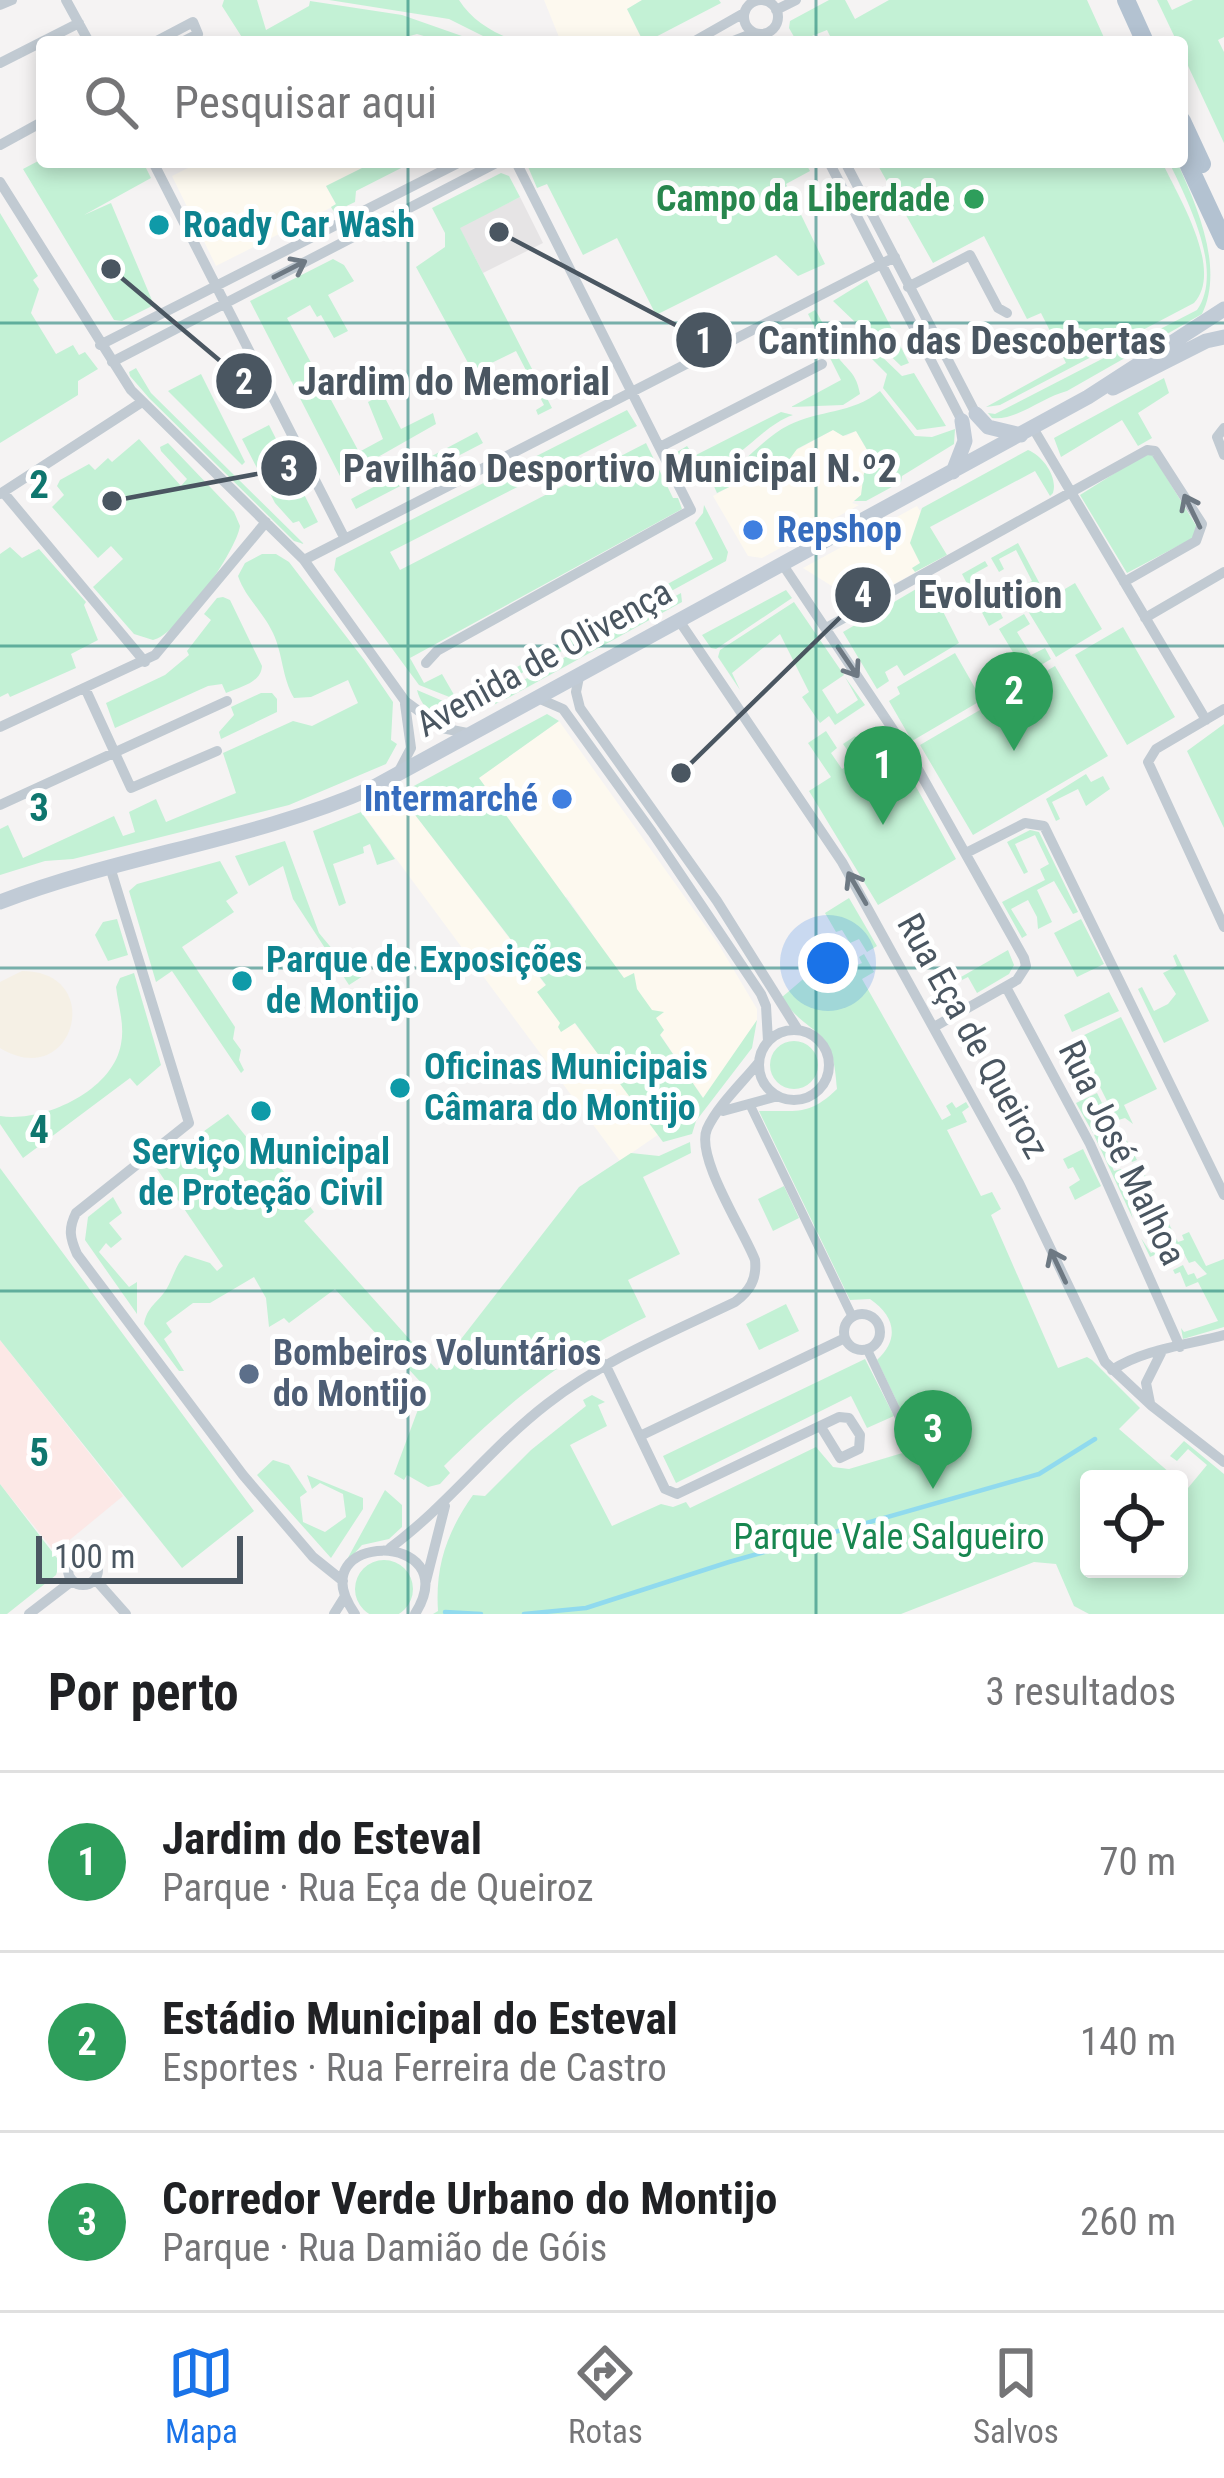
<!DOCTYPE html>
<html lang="pt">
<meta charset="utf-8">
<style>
:root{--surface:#fff;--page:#f2f2f2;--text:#202124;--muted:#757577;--line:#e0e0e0;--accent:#1a73e8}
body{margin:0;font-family:"Roboto Condensed",sans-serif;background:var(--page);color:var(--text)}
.controls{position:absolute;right:36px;bottom:36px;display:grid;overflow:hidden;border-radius:12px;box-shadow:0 6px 18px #0003}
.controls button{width:108px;height:108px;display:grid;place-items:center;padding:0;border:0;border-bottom:3px solid var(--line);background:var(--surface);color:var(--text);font:60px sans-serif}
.scale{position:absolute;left:36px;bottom:30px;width:207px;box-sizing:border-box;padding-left:12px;border:6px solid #4a5661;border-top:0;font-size:33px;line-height:42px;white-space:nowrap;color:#4a5661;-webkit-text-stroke:9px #fff;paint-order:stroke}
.you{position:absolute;left:828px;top:963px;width:42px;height:42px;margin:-30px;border:9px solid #fff;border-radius:50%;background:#1a73e8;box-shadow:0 0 0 18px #1a73e833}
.badge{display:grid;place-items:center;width:78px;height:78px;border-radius:50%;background:var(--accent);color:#fff;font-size:39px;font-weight:700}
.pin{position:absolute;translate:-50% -99px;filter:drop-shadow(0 3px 6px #0008)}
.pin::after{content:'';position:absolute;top:63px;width:42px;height:36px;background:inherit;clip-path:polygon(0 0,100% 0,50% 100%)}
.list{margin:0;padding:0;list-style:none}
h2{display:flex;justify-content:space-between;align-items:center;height:156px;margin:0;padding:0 48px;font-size:51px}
h2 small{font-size:39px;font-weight:400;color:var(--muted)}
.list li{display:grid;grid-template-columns:78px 1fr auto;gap:36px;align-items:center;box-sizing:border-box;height:180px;padding:0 48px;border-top:3px solid var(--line)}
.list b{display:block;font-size:45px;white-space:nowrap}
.list p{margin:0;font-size:39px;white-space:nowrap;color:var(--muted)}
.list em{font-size:39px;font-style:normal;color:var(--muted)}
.icon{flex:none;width:66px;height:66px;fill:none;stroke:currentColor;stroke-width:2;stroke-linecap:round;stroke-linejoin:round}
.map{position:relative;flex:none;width:1224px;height:1614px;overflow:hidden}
.search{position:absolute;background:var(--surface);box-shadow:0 6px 18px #0003;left:36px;right:36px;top:36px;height:132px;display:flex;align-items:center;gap:30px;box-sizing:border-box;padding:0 42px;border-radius:12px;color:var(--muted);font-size:45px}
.sheet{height:696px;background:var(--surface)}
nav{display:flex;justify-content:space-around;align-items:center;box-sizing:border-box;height:168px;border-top:3px solid var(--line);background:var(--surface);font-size:33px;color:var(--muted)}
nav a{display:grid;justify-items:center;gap:6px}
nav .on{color:var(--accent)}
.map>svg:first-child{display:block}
</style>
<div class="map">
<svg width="1224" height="1614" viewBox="0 0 1224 1614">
<rect width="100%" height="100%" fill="#f5f3f3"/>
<path fill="#fdf9ef" d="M544,0H642L627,9L642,40L561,42Z
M200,162H374L326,186L336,205L216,266L172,176Z
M833,430L846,436L856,431L876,466L864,473L861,495L852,503L859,505L762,558L748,556L713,496Z
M917,506L947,555L859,603L803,568Z
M559,721L719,945L757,1009V1020L704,1099L567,897L563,898L478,778Z
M399,794L659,1134L620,1161L363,814Z"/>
<path fill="#e6e4e5" d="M520,197L543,243L483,273L459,227Z"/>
<path fill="#fce8e6" d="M0,1340L123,1496L55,1552L0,1484Z"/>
<path fill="#c3f1d5" d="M224,0H257L266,30L309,6L310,1L402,15L479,42H444L417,34L388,42H245L222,6Z
M329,0H459C472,21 496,35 520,42H495L449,19Z
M642,0H719L721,3L646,42H638L642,39L627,9Z
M829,0H845L855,19L889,0H1087L1106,42H833L827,30L797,42L789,28L790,21Z
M1157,0H1167L1172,10L1193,0H1224V37L1218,40L1224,52V143L1182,53V42H1177Z
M42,159V162H143L151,178L84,215L111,203L154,305L122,321L114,320L23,169Z
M374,162H413L356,191L355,202L334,212L331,207L336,204L326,186Z
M526,162H805L810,171L786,184L825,264L798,276L776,255L656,315L617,238L583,255L547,184L537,188Z
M876,162H1162C1179,198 1224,270 1194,303L1000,405L986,407L1066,363L1041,313L1027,319L984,236L933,263Z
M1169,162H1177C1198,208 1224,269 1202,314L1067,391C1043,397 1016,421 992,418L988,413L995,414L1197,310C1224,271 1189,204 1169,162Z
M501,173L509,176L520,197L460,228L552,408L538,415L536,410L544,405L516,351L473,372L416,267L445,247V233L432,208Z
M0,213L38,276L33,280L39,289L31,313L56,354L73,345L79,355L85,352L98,369L78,381V395L0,443Z
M333,259L344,265L354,281L328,295L348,331L334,338L321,315L317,317L310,305L287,318L359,452L383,439L368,402L383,394L401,429L433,413L436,424L341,478L250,301Z
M867,280L909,363L901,366L833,301Z
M815,310C824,324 828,334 834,349C841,368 856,368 860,394L843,405L791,407L841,380L808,314Z
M874,349L902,376L914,373L946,426L917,430L883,388L887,374L872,359Z
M136,368L151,393L304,544L294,541L149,398L130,376L129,372Z
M201,374L245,462L242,465L168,391Z
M1164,378L1169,393L1138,413L1152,438L1138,446L1122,420L1061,457L1054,438Z
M880,391L915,436L932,437L955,429L954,444L902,476L901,482L866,501H854L861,495L864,473L876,465L856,431L843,436L833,430L797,449L786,464L772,466L717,493L712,482C719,469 732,470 743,461C758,448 771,434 789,425C819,410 852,414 880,391Z
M627,410L637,426L390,552L400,570L646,443L673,498H678L682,509L410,658L424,683L442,674L457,700L713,559L695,523L703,513L704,505L728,552L726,561L489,691L457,700L419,685L334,570L336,558Z
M781,412L793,415C754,428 730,482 684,464L677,452L687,446L694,456Z
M269,425L318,522L304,529L299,521L293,523L275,503L242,439Z
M477,432L483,443L356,509L351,499Z
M139,439L181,486L187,479L161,451L160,447L168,443L234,512L240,526C236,552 178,635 153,640L134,634L93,587L123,559L111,546L98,558L52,507L64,495L57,486L60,480L89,464L95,470L108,458L112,462Z
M1028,450C1043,456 1058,477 1053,493L1050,496L1035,471L930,527L947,555L915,572L912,568L920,563L910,543L922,508Z
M1152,454L1197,527L1193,538L1127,573L1080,495L1142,456Z
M1018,543L1041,586L1023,596L1020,592L1012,596L1014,602L999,610L1003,618L989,626L962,574L985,561L988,566L972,575L987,601L1002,593L998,585L1009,579L1015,590L1032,581L1016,550L999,559L1004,569L999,572L991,558Z
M10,547L22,558L39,549L86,602L84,605L98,640L71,654L76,668L10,697L8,693L0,697V554Z
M262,554H276L289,562L365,661L393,702L391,740L397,744L386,764L289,805L73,859L45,861L0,875V829L8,825L23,858L114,816L123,836L135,832L129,812L156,799L166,822L236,793L223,753L293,721L312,726L358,703L348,680L311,697L294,698C282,678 283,654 273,633C263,611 246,599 238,576L245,563Z
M928,582L959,643L904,676L897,665L885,672L889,681L877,689L843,632Z
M1075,583L1102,629L1056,657L1028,611Z
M786,590L792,598L716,649L711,648L702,635Z
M681,593L682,602L506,699L502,692Z
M223,597L230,600L262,666C261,683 240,687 226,693L222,684L208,686L115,728L106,703L165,675L189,655L187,651L211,620L204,614L217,598Z
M794,602L844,675L822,690L837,714L858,700L845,677L865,705L835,725L829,716L820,723L802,697L809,692L780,634L732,673L740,690L718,657L720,650Z
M1024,614L1030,624L1017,632L1031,655L1045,648L1051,659L1026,674L999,629Z
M1123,627L1175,717L1127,745L1075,655Z
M955,653L982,700L912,741L889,701L900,694L897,687Z
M1055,666L1108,756L973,835L920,745Z
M417,690L457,707L498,694L502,700C474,718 428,732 417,690Z
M261,693H272L277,699V712L221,739L219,732L234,715L231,707Z
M547,714L559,721L479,778L624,978L634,973L637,989L652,1010L664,1012L656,1018L664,1030L660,1035L703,1098L757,1020L752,1048L696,1121L692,1134L663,1142L575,1023L561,1032L558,1027L560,1023L537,992L546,985L399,794Z
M1224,724V828L1187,751Z
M826,731L837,748L831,753L842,769L855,761L843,744L855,736L874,772L899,756L956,859L878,905L809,791L831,777L808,743Z
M1086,774L1091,782L1103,776L1110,789L1086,806L1078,789L1052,802L1060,819L1056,821L1046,799Z
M361,812L395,859L377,865L370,844L363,847L364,853L333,864L346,903L339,906L313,831Z
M1030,830L1039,832L1078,912L1073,914L1054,881L1037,890L1052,922L1038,929L1037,917L1028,900L1011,909L1027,935L1022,938L1002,902L1045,880L1040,869L1049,864L1035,835L1015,844L1028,872L1024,874L1007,842Z
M285,841L319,933L353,974L363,976L349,985L293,899L283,866L249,886L235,856Z
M220,861L238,893L226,901L234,912L182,947L235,1027L233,1039L241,1050L239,1060L244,1070L241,1073L172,971L156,982L129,891L137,884Z
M849,898L877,946L867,952L859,939L850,943L842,930L836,932L825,913Z
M117,919L128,955L108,961L95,935L103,922Z
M1081,919L1104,964L1077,977L1054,933Z
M843,945L855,966L862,963L859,957L864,954L874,972L862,979L942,1120L951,1115L946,1106L952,1102L956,1108L966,1102L969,1107L962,1112L967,1122L947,1130L981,1196L992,1192L1001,1209L991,1215L1058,1368L1087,1357L1092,1360L1140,1408L1119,1429L1177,1479H1089V1569H1179V1481L1188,1488L1207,1465L1188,1449L1177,1461L1170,1456L1184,1441L1224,1474V1614H1089L1074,1606L1056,1564L1034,1562L901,1614H433L438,1611C435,1566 447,1532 473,1495L485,1496L531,1450L586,1406L583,1400L592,1395L605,1402L598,1405L607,1426L570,1445L612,1526L661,1504L673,1507L686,1502L690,1508L816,1447L833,1467L849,1469L919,1448L877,1360C900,1339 895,1316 870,1299L850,1300L759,1111C796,1110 808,1117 837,1089C833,1022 814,1042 781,998Z
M1008,950L1014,965L1009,974L977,993L968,977L962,980L961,977Z
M1176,954L1209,1021L1164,1043L1138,989L1142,987L1154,1011L1168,1004L1176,994L1163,973L1177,966L1173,956Z
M134,973L161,1065L137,1086L130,1078L23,1158L0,1124V1116C43,1123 113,1091 121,1044C125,1025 118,1005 116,987L120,978Z
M1109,992L1119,1011L1072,1032L1064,1015Z
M1121,1017L1157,1089L1124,1105L1133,1124L1125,1118L1115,1121L1105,1104L1087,1114L1096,1131L1093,1133L1076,1103L1097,1093L1102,1103L1107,1101L1076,1039Z
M770 1065a24 24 0 1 1 48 0a24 24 0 1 1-48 0Z
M228,1114L256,1149L269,1152L314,1212L304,1221L437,1370L579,1187L631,1153L659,1156L690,1142L691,1153L643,1177L680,1254L628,1280L646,1317C562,1358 510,1401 444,1466L450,1473L440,1484L428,1487L407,1475L404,1480L394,1474L426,1388L335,1289L289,1323L284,1318L269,1327L266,1298L254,1277L210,1303H193L166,1323L172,1332L164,1339L184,1371H179L144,1324C147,1307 157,1303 166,1290C173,1278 175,1266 185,1255L210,1263L217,1271L223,1266L155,1166Z
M1102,1131L1105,1136L1114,1132L1118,1140L1125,1137L1137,1160L1132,1162L1124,1144L1106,1152L1114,1171L1121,1169L1124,1173L1140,1165L1148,1181L1141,1184L1136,1173L1118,1181L1125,1197L1150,1186L1156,1197L1149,1200L1145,1195L1128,1202L1133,1219L1094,1135Z
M1083,1149L1101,1186L1075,1200L1069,1187L1080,1180L1073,1167L1068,1169L1063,1159Z
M0,1168L254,1511L182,1568L0,1340Z
M784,1186L799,1218L773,1231L758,1199Z
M113,1197L122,1213L109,1223L122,1239L111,1248L106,1243L99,1252L129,1287L137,1282V1314L85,1240L88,1217Z
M1160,1206L1178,1242L1184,1240L1182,1235L1189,1232L1206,1266L1224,1259V1327L1183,1339L1181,1328L1184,1332L1218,1321L1198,1282L1186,1287L1180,1272L1175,1274L1173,1270L1183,1265L1188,1275L1194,1273L1197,1279L1207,1274L1195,1261L1189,1263L1179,1244L1150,1257L1141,1238L1151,1253L1169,1245L1165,1236L1169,1233L1167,1227L1158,1230L1150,1211Z
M786,1304L799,1331L759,1350L746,1324Z
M865,1359L894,1416L867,1428L851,1396L676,1483L663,1456Z
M273,1460L289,1465L307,1492L300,1497L303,1522L325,1532L346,1517L343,1494L320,1483L312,1489L307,1475L363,1498V1509L331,1558L257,1475Z
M0,1484L60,1562L56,1575L7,1614H0Z
M385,1490L402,1505V1527L389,1539L362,1545L344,1565Z
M355 1589a29 29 0 1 1 58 0a29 29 0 1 1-58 0Z"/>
<path fill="#f5f0e5" d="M22,971C107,971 74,1093 0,1048V982Z"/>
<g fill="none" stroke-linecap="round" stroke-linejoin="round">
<path stroke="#90daee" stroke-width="4.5" d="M445,1612L481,1614
M524,1614L586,1608L729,1562L1039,1474L1095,1439"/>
<path stroke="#c1cad2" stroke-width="9" d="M751,1107L852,1316
M867,1349L914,1448"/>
<path stroke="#c1cad2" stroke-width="10" d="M66,0L89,42
M744 17a17 17 0 1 1 34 0a17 17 0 1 1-34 0Z
M0,5L12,0
M776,10L796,0
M155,42L193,22L198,34L182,42
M693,42L744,13
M731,42L754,33
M0,63L79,23
M0,145L42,122
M153,162L345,539
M829,162L962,421
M845,162L976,414
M0,182L131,390L304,560L405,701L442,728L472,734
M908,287L970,255L998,308L1007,313
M100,345L460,162
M112,362L498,162
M1033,428L1206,720
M1224,428L1217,437L1224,455
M660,447L822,364
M3,492L145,662
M0,494L142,402
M304,560L895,257
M783,565L910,755L1024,958L1026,966L1017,980L934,1027
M1145,618L1224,572
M680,622L842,862L1019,1183L1105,1362L1152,1406L1224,1462
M826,628L1147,450L1155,451L1202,524L1196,541L1124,582
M426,663L437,651L691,510L516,162
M579,677L576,692L580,708L717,901L798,1030
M85,688L131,788L217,751
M540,699L563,709L652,832L761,994L766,1006L768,1041
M1224,709L1156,749L1148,762L1224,927
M0,727L155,655L266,522
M399,771L411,748L405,704
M0,805L227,701
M966,853L1025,823L1044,826L1224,1195
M110,867L189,1123L76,1213C68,1229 70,1238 77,1254L243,1475L313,1557L343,1581
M1006,987L1090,1144L1180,1347
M759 1065a35 35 0 1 1 70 0a35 35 0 1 1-70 0Z
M723,1111L778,1096
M844 1332a18 18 0 1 1 36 0a18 18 0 1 1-36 0Z
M605,1364L665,1489L677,1494L839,1417L849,1418L860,1435L859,1449L840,1458L821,1427
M1112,1370C1144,1349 1187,1345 1224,1335
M1150,1403L1146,1383L1161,1353
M640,1436L845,1338
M390,1548C448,1505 490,1448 547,1404C604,1360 670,1333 735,1302C750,1291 757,1279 755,1260C744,1231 695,1157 707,1129C718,1105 743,1082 759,1062
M68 1570a15 15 0 1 1 30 0a15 15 0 1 1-30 0Z
M95,1579L126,1614
M426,1581L445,1506
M29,1614L72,1581
M334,1614L344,1598
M355,1614C296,1530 468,1529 415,1614"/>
<path stroke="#c1cbd6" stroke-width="15" d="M1113,388L1206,341L1224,337
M976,414L988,427L1021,435
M953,472L965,441L962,421
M0,902C121,855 252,841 372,788L1088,397L1224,309"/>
<path stroke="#b3c2d1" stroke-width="18" d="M1126,0L1145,42
M1182,121L1202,164
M1182,151L1224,241"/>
</g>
<defs><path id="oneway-shaft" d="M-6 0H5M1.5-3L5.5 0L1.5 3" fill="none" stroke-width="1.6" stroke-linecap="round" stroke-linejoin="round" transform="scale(3)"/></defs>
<g stroke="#6e7983">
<use href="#oneway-shaft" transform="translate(290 269) rotate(-27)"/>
<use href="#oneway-shaft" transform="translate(1192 511) rotate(-116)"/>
<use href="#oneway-shaft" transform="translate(848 662) rotate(56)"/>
<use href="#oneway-shaft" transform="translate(857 888) rotate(-120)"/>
<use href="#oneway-shaft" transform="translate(1058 1266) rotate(-115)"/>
</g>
<path fill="none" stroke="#0f766e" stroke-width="3" stroke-opacity="0.55" d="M408,0V42M816,0V42M408,162V1614M816,162V1614M0,323H1224M0,646H1224M0,968H1224M0,1291H1224"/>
<circle fill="#2e9e5b" stroke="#fff" stroke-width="4.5" cx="974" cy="199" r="12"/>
<g fill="#0f9aa8" stroke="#fff" stroke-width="4.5">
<circle cx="159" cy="225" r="12"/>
<circle cx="242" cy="981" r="12"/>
<circle cx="400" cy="1088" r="12"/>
<circle cx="261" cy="1111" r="12"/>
</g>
<g fill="#3f7fe0" stroke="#fff" stroke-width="4.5">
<circle cx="753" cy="530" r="12"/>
<circle cx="562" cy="799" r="12"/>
</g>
<circle fill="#5c6f8a" stroke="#fff" stroke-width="4.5" cx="249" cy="1374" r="12"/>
<g text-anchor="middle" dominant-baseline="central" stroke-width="10" stroke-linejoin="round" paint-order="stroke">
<g font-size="36" font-weight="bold" fill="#27864d" stroke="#fff" text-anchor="end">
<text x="950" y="199">Campo da Liberdade</text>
</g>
<g font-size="36" font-weight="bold" fill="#0d838f" stroke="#fff" text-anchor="start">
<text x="183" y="225">Roady Car Wash</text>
<text x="266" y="960">Parque de Exposições<tspan x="266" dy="41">de Montijo</tspan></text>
<text x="424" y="1067">Oficinas Municipais<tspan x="424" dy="41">Câmara do Montijo</tspan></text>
<text x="261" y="1152" text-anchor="middle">Serviço Municipal<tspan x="261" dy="41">de Proteção Civil</tspan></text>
</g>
<g font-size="36" font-weight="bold" fill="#366cbe" stroke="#fff" text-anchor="start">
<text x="777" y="530">Repshop</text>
<text x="538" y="799" text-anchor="end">Intermarché</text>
</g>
<g font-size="36" fill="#4a5661" stroke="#fff">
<text transform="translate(544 658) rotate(-29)">Avenida de Olivença</text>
<text transform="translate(973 1036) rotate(61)">Rua Eça de Queiroz</text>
<text transform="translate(1122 1153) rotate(64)">Rua José Malhoa</text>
</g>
<g font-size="36" font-weight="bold" fill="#4e5e75" stroke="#fff" text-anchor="start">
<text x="273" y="1353">Bombeiros Voluntários<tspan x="273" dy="41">do Montijo</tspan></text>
</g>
<g font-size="36" fill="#17864f" stroke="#fff">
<text x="889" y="1537">Parque Vale Salgueiro</text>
</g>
</g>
<g font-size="39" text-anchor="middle" font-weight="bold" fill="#0f766e" stroke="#fff" stroke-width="10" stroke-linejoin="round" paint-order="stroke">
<text x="39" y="498">2</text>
<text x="39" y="821">3</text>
<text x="39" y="1143">4</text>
<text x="39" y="1466">5</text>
</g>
<path fill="none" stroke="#4a5661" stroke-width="4.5" d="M499 232L704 340M111 269L244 381M112 501L289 468M681 773L863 595"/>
<g fill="#4a5661" stroke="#fff" stroke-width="4.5">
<circle cx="499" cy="232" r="12"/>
<circle cx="111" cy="269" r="12"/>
<circle cx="112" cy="501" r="12"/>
<circle cx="681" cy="773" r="12"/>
<circle cx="704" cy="340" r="30"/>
<circle cx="244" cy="381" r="30"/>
<circle cx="289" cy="468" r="30"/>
<circle cx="863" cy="595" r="30"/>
</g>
<g font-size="36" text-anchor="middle" font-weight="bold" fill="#fff">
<text x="704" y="353">1</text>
<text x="244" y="394">2</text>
<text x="289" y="481">3</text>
<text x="863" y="607">4</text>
</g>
<g font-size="39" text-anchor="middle" font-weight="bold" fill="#4a5661" stroke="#fff" stroke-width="10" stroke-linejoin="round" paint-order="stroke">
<text x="962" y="354">Cantinho das Descobertas</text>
<text x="454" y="395">Jardim do Memorial</text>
<text x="620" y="482">Pavilhão Desportivo Municipal N.º2</text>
<text x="990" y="608">Evolution</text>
</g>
</svg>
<div class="controls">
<button><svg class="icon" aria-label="locate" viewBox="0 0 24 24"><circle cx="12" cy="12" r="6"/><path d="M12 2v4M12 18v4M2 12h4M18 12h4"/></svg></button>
</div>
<div class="scale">100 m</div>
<div class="you"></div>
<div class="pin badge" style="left:883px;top:825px;background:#2e9e5b">1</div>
<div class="pin badge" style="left:1014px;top:751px;background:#2e9e5b">2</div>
<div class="pin badge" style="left:933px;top:1489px;background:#2e9e5b">3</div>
<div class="search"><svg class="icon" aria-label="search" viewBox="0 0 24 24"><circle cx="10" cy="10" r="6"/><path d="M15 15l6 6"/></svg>Pesquisar aqui</div>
</div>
<section class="sheet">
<h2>Por perto<small>3 resultados</small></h2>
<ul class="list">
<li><span class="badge" style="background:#2e9e5b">1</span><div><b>Jardim do Esteval</b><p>Parque · Rua Eça de Queiroz</p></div><em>70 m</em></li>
<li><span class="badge" style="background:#2e9e5b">2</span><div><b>Estádio Municipal do Esteval</b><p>Esportes · Rua Ferreira de Castro</p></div><em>140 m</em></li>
<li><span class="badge" style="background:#2e9e5b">3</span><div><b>Corredor Verde Urbano do Montijo</b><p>Parque · Rua Damião de Góis</p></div><em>260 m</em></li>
</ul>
</section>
<nav>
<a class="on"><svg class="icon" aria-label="map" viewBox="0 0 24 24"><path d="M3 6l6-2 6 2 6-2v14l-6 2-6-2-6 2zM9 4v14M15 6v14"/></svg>Mapa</a>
<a><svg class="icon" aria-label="directions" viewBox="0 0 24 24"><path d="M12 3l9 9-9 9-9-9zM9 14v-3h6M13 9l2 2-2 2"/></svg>Rotas</a>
<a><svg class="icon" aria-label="saved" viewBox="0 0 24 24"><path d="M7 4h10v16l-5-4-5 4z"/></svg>Salvos</a>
</nav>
